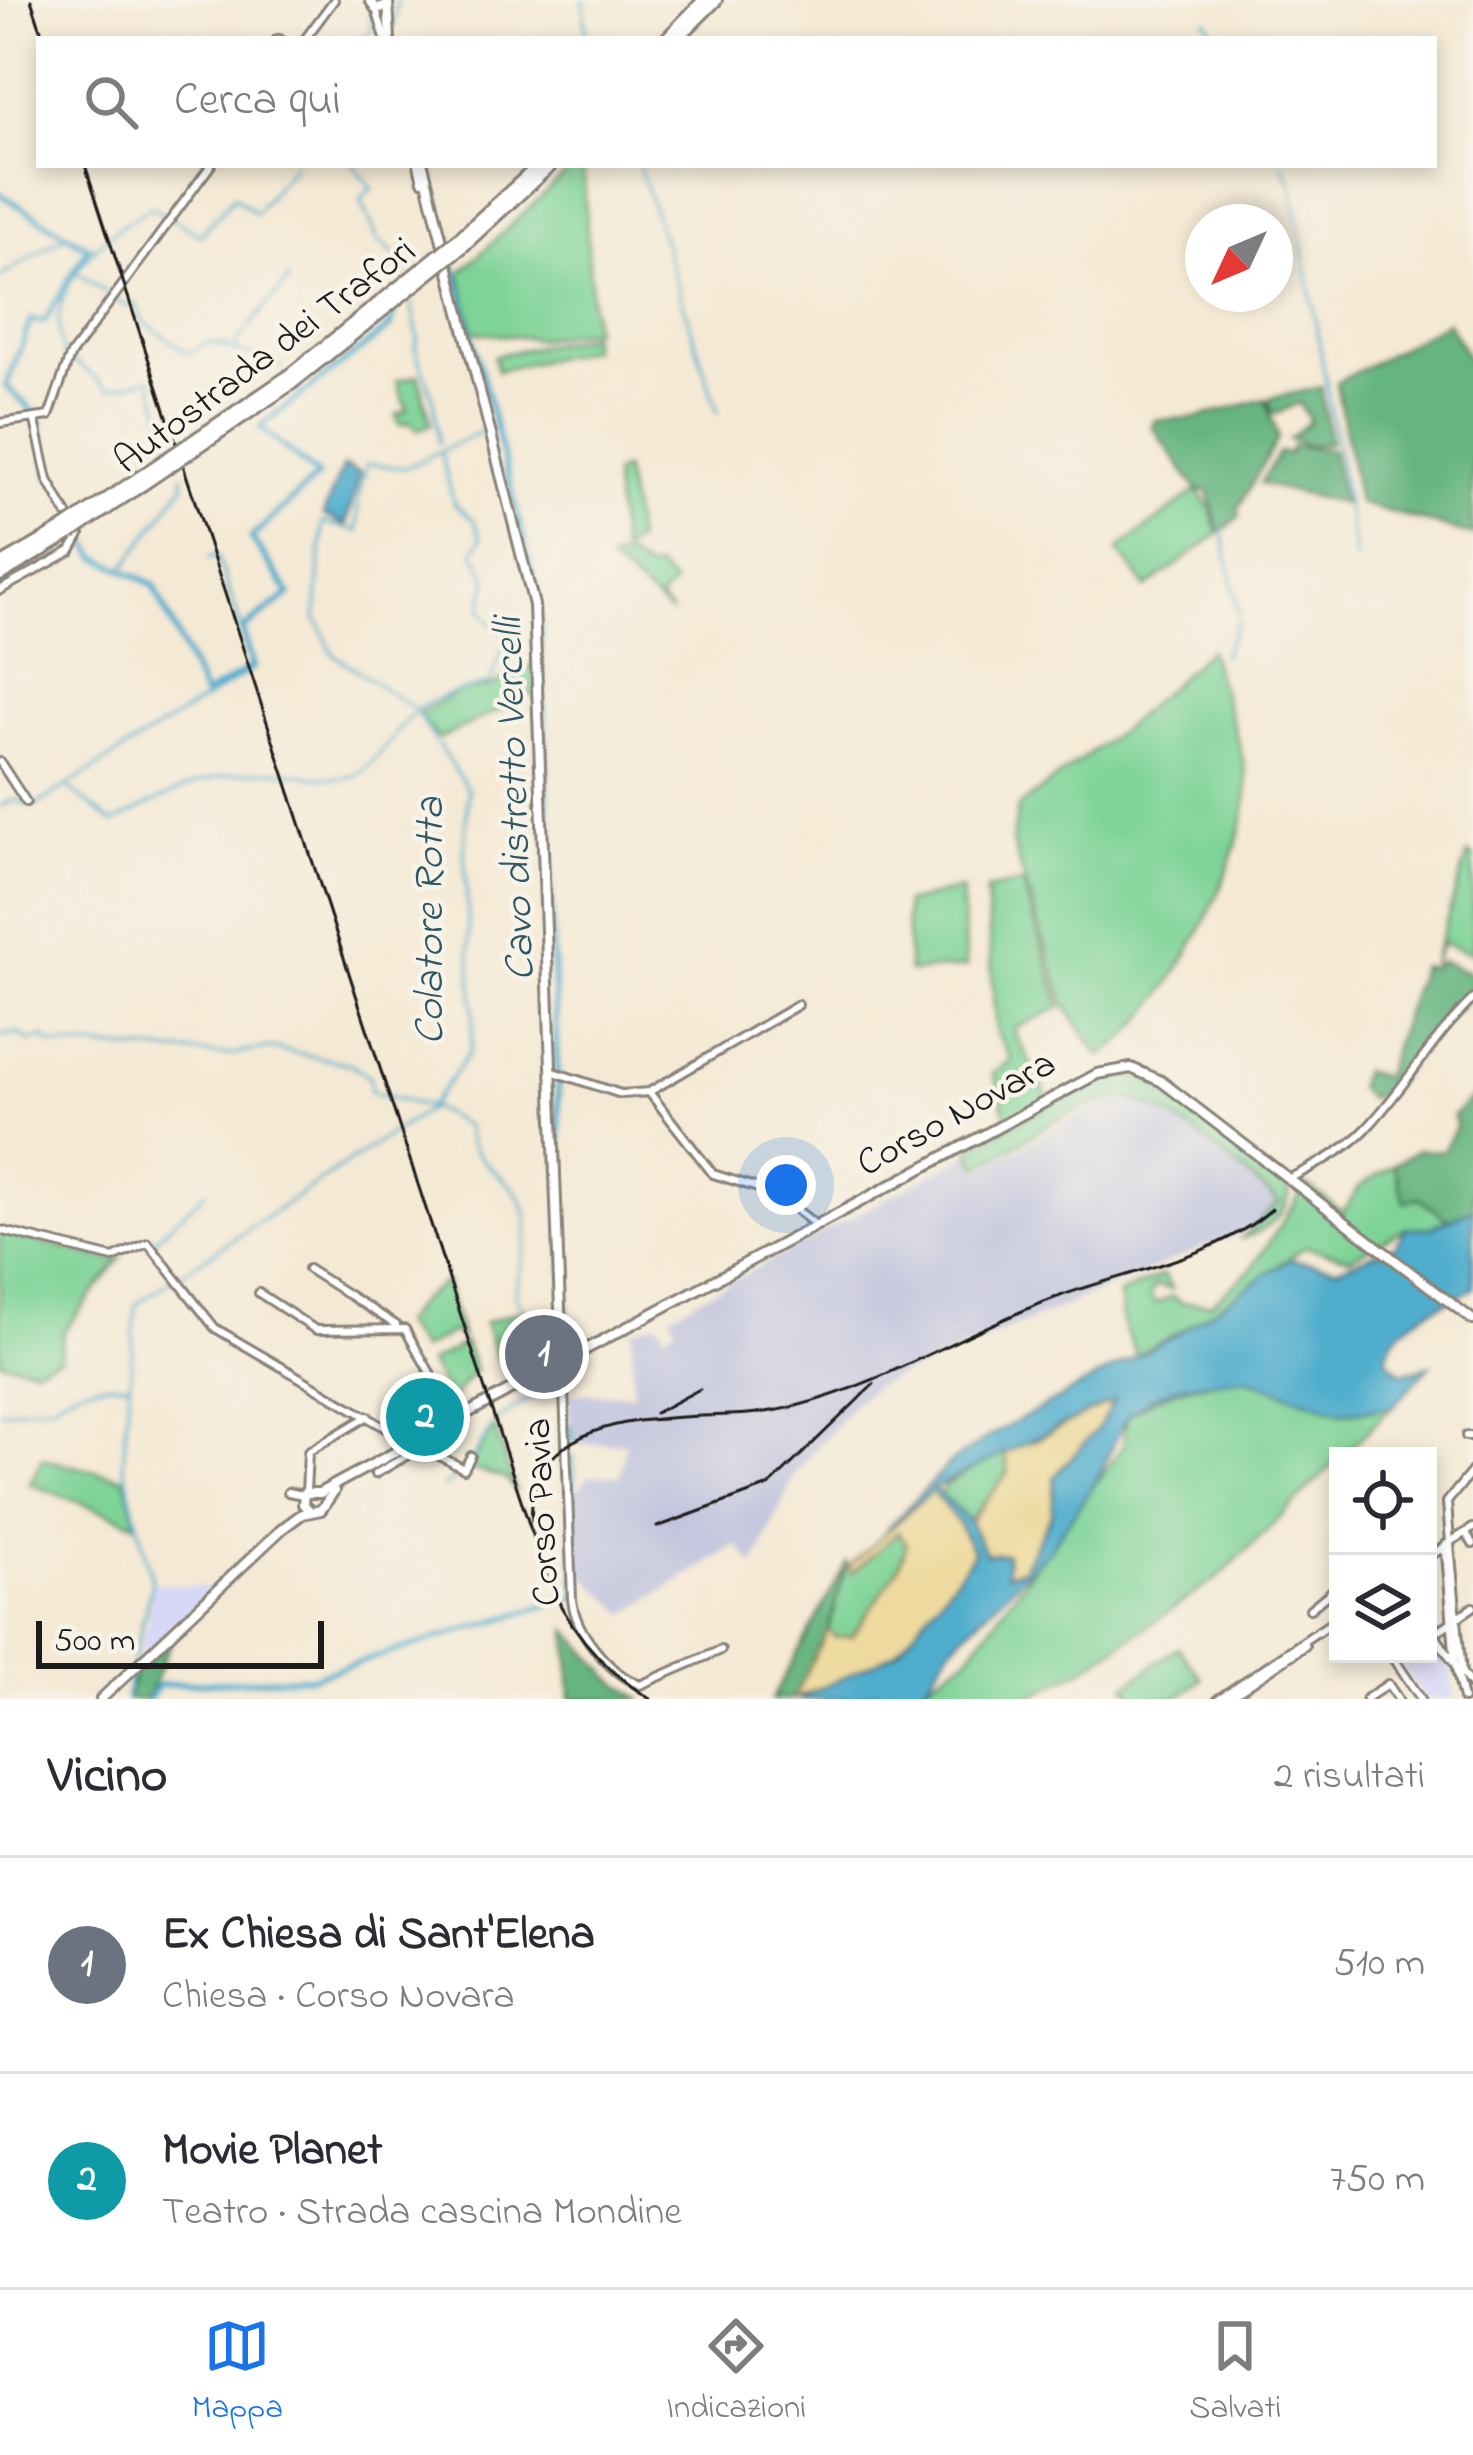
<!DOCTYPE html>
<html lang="it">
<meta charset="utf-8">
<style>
:root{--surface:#fff;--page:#f7f7f7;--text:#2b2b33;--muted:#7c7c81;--line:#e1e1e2;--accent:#1a73e8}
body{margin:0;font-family:"Indie Flower",sans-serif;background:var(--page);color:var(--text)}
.controls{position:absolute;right:36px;bottom:36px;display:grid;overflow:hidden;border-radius:0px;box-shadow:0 6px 18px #0003}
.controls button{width:108px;height:108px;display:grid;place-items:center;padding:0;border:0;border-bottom:3px solid var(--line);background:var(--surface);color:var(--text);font:60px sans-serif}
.compass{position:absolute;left:1185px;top:204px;width:108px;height:108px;border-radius:50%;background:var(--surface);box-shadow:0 6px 18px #0003;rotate:226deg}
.scale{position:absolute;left:36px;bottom:30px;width:288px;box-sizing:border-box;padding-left:12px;border:6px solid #1c1c1c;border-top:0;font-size:33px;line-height:42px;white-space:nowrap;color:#1c1c1c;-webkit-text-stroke:9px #f7f3e8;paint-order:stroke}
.you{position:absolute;left:786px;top:1185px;width:42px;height:42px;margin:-30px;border:9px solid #fff;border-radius:50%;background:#1a73e8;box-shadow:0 0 0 18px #1a73e833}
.badge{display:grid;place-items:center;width:78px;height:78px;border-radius:50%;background:var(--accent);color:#fff;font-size:39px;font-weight:700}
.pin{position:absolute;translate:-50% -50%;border:6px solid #fff;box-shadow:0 3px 12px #0006}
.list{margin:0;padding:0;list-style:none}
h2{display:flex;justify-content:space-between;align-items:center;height:156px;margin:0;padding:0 48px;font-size:51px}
h2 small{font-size:39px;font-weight:400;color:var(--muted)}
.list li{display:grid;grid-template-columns:78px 1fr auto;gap:36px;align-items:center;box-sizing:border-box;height:216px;padding:0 48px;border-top:3px solid var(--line)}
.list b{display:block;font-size:45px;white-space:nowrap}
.list p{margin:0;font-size:39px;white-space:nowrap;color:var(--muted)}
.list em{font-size:39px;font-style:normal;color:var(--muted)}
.icon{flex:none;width:66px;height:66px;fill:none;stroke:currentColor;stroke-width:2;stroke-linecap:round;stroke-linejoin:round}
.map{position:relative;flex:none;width:1473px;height:1699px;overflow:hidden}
.search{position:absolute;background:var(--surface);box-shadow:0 6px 18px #0003;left:36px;right:36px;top:36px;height:132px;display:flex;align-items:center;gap:30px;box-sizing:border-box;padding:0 42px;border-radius:0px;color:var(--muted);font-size:45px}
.sheet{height:588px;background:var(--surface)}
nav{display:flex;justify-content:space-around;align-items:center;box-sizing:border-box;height:168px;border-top:3px solid var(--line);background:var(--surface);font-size:33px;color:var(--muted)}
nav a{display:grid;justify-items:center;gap:6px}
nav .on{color:var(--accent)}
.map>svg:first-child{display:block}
</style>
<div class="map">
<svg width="1473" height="1699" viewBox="0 0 1473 1699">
<rect width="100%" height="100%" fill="#f7f3e8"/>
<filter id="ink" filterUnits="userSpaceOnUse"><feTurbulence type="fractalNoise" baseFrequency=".00833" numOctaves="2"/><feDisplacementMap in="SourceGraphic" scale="24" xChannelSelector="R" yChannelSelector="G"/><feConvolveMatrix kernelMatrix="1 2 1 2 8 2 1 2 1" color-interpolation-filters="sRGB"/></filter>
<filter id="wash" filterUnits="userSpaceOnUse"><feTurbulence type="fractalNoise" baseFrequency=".004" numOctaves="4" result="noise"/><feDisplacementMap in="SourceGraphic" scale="48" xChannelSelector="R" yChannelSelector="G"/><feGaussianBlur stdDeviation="2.7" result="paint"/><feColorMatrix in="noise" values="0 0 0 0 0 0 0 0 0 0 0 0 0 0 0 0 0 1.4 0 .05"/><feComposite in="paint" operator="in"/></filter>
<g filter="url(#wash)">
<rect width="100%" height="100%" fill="#f4e9d4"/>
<path fill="#d7d7f8" d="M154,1583L215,1588L141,1659Z
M1432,1637L1451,1665L1453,1699H1425L1398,1661L1408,1654H1428Z"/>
<path fill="#bfc2dd" d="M1111,1098L1135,1099L1165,1112L1280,1202L1261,1223L875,1386L855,1402L795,1474L754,1566L737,1545L626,1614L578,1570L575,1494L590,1475L620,1476L626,1443L570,1444L568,1393L633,1394L632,1330L657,1321L665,1334L676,1327L670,1314L969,1154L978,1170Z"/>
<path fill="#7ed397" stroke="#4d785a" stroke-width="3" d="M575,165H583L593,330L538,339L474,332L460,273Z
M590,335L591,349L497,371L494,356Z
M418,375L431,424L418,430L409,422L400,425L396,415L407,410L397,381Z
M624,469L637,541L621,552L613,475Z
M1197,490L1210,508L1218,534L1146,588L1118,550Z
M626,555L647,570L658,568L674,585L659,599L672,614L609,561Z
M1209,650C1218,684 1246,753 1247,785C1249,855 1163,1025 1100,1056L1065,1005L1012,842L1018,807L1122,729Z
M533,664L535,693L439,739L418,714L460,691L489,687Z
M1468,854L1473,856V953L1442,943L1432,965Z
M1022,883L1061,1007L1013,1029L1049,1098L1007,1119L993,1073L1012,1060L996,1033L986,890Z
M961,889L966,967L909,972L905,903Z
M1125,1073L1158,1085L1290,1189C1289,1212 1264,1233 1242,1238L1279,1202C1243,1173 1156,1087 1109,1099C1064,1110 1019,1145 978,1167L969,1149L1088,1082Z
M1394,1165L1405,1202L1418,1198L1448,1219L1429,1228H1406L1350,1258L1305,1247L1200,1320L1136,1355L1123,1325L1119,1294L1163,1275L1172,1289L1156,1286L1150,1295L1155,1304L1172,1296L1181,1303H1211L1250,1271L1307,1185L1343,1212L1360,1186Z
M0,1232L109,1260L121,1258L63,1332L60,1357L35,1368L0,1361Z
M445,1282L462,1338L452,1332L421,1350L401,1324L420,1300Z
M519,1311L531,1329L534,1347L497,1358L484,1323Z
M465,1343L475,1370L450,1401L429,1363Z
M1245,1378L1342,1413L1391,1408L1218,1578L1089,1666L1025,1699H917L925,1685L969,1656L1123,1446L1127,1417C1163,1388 1200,1383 1245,1378Z
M494,1426L516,1492L506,1479L468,1468Z
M1005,1450L1009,1471L969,1521L942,1495L943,1487Z
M42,1459L125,1478L137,1524L30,1484Z
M898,1531L907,1544L898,1569L852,1636L834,1637L828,1629L847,1563L853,1572Z
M1178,1647L1202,1679L1176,1699H1136L1126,1686Z"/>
<path fill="#66b580" stroke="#41684e" stroke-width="3" d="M1448,322L1473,370V535L1358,503L1336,383Z
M1321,387L1330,443L1307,446L1289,439L1310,421L1299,403L1276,414L1270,411L1269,399Z
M1265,399L1278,437L1238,509L1240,516L1220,533L1208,491L1197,490L1152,426L1155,420L1196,418Z
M1292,446L1332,450L1343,504L1260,484L1279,452L1288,454Z
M1441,961L1473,974V993L1430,1037L1387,1093L1368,1098L1357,1088L1363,1071L1384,1077L1421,966L1432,968Z
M1473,1097V1209L1448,1219L1419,1198L1405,1202L1394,1165L1418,1150L1443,1151L1456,1127L1453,1115Z
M847,1563L828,1629L793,1699H772Z
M568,1630L611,1678L641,1699H571Z
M173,1636L147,1699H127L134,1671Z"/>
<path fill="#eeda9e" stroke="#857b5d" stroke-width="3" d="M1115,1398L1099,1427L1054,1477L1052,1512L1023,1569L1007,1574L986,1555L969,1522L1009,1472L1005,1450L1021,1441L1031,1443Z
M931,1490L957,1521L973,1552L970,1559L921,1627L889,1659L793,1699L828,1629L834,1637L852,1636L898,1569L907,1544L898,1532L852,1573L849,1567Z"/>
<path fill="#4fadcd" stroke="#366474" stroke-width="3" fill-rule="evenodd" d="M343,466L360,473L346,525L323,515Z
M1473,1209V1289C1446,1302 1387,1324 1387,1359L1402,1373L1430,1366L1391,1408L1342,1413L1245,1378L1184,1385L1152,1397L1127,1417L1094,1484L1049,1550L951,1647L917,1699H887L875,1692L857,1699H798L898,1651L970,1559L973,1552L957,1521L932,1491L886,1530L950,1463L990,1436L1177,1334L1289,1259L1338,1268L1396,1245L1406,1228H1429ZM1114,1400L1099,1427L1054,1477L1052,1513L1023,1569L1007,1574L1006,1554H986L969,1521L934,1488Z"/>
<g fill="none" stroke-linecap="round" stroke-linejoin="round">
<path stroke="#4fadcd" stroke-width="3" d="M584,0L586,39
M1206,19L1217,39
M394,26L397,0
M364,39L371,30L370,10
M354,165L372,188L361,200L378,240L392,252L404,275
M639,165L718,413
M1283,165L1292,184L1305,260
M69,234L93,248
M1306,265L1356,561
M74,271L125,306L136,303L143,321L189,354L208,342L229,346
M0,277L65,236
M410,298L418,338L415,348L434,401L439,443
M219,345L279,364L282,369
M234,353L237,341L289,279
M71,354H64C41,290 99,236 151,207L201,235L234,196L255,213L294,165
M73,361L110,389L151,378L172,445
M299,392L303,395
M1222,528L1239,615
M209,558L217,556L242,630
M124,568L184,485L183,474
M1222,656L1239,620
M67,787L113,823C168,796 203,772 268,771C294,770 321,782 349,777C374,773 397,723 420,708C442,694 465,690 489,684L508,637C473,606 481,618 488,578L474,552L481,538L474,520L454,504L441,453
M0,806L15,800L35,806L255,668L244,631
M0,1036L17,1033L30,1042L44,1037L52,1045L228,1055L270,1048L351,1064L370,1077L371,1092L433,1108L466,1126C469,1169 522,1175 527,1219C530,1245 518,1269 515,1295L538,1335
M128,1249L143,1238L154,1240L207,1191
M0,1411L53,1404C69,1388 104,1380 127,1384
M497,1421L534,1395L542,1379
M473,1457L493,1426
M443,1487L465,1471
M125,1699L152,1581L123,1463L136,1304L428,1109L470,1052L474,1016L464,852L468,790L414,709L333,654L316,618L323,522L358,531V497L367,464L405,468L485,430"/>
<path stroke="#4fadcd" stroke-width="6" d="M428,165L448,240
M0,194L88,248L44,322L31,320L6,386L38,416L50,477
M453,261L539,599L568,1345
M82,533L97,557L154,585L204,696L252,667L242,630L290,594L251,538L318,476L260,427L391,326L394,313
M571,1427L572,1440
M150,1699L158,1685L311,1677L577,1596L572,1458"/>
</g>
</g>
<g filter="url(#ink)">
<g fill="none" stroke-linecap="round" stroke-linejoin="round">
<defs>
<path id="minor" d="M376,9L385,39
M277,39H280
M305,39L334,0
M418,165L422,181
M35,421L48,480L69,518
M0,423L49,416L70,356L211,165
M0,590L71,551L80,535
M0,762L26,802
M551,1071L621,1094L649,1092L798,1005
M649,1092L713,1174L777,1194L817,1226
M1288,1179C1315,1166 1346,1150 1366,1129C1405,1088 1432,1038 1473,999
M0,1230L113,1258L148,1243L215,1328L411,1443
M308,1269L396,1325
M259,1293L316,1330L405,1329L456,1418
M563,1364L572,1599C575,1632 609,1673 640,1685L721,1650
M1466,1436H1473
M417,1444L464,1469L471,1456
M375,1474L438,1438
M288,1492L303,1495
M306,1492L308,1452L368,1416
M1466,1533L1473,1544
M1450,1544L1462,1673L1471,1685
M1450,1544L1447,1502L1473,1470
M1445,1552V1545L1473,1528
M1446,1553L1455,1665L1463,1699
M1428,1558L1442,1548
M1310,1609L1338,1586
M1428,1625L1453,1662
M1428,1638L1473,1607
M1391,1654L1421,1699
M1218,1699L1338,1618
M1227,1699L1305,1646
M1366,1699L1388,1684L1398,1699"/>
<path id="major" d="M370,0L376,9L385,7
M388,0L390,39
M423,165L443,245
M448,265L534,605L561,1337L551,1368
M321,1492L1097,1074L1131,1068L1161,1081L1473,1320
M310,1511L303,1504L304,1493H322
M101,1699L283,1528L302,1514L321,1510L334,1491"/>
<path id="highway" d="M666,39L704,0
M677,39L716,0
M457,240L539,165
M461,248L551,165
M0,565L66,527
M0,575L71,533"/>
</defs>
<use href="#minor" stroke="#888278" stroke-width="12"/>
<use href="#major" stroke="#888278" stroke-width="14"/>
<use href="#highway" stroke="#888278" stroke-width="16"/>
<use href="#minor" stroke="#fff" stroke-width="6"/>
<use href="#major" stroke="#fff" stroke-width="8"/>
<use href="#highway" stroke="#fff" stroke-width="10"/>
<path stroke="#1c1c1c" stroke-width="3" d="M31,0L44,39
M85,165L543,1567C564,1624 599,1667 650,1699
M655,1413L700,1389
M650,1420C699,1413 748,1419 796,1406C887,1383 971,1328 1060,1296C1128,1271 1216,1258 1272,1209
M532,1521C525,1443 604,1421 665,1419
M657,1527L769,1486L874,1384"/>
<defs>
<path id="highway-bridge" d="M66,527L287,377L457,240
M71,533L291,384L461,248"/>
</defs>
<use href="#highway-bridge" stroke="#888278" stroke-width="16" stroke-linecap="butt"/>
<use href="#highway-bridge" stroke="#fff" stroke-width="10"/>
</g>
</g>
<g text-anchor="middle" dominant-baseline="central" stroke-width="9" stroke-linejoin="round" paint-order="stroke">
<g font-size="39" fill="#1c1c1c" stroke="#f7f3e8">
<text transform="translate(266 357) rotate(-37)">Autostrada dei Trafori</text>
<text transform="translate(957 1115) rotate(-29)">Corso Novara</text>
<text transform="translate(544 1512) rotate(-93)">Corso Pavia</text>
</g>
<g font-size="42" font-style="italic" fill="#305663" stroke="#f7f3e8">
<text transform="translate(516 799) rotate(-92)">Cavo distretto Vercelli</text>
<text transform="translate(431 921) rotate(-90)">Colatore Rotta</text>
</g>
</g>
</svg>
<div class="controls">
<button><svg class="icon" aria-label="locate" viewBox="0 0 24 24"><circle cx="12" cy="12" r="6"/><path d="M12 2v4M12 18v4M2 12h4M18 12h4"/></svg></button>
<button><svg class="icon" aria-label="layers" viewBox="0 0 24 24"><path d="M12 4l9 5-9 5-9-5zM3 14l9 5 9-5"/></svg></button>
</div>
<svg class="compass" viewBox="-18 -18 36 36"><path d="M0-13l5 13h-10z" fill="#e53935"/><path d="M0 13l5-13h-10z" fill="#7c7c81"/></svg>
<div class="scale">500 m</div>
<div class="you"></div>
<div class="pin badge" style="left:544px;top:1354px;background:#6b7280">1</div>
<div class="pin badge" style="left:425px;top:1417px;background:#0f9aa8">2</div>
<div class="search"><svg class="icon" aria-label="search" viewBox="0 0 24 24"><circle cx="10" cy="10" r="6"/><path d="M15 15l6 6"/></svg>Cerca qui</div>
</div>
<section class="sheet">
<h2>Vicino<small>2 risultati</small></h2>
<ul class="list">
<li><span class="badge" style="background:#6b7280">1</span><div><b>Ex Chiesa di Sant'Elena</b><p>Chiesa · Corso Novara</p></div><em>510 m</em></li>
<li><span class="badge" style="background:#0f9aa8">2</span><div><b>Movie Planet</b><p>Teatro · Strada cascina Mondine</p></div><em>750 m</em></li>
</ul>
</section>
<nav>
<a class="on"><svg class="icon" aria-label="map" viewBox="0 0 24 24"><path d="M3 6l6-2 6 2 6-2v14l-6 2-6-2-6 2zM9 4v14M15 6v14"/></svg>Mappa</a>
<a><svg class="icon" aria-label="directions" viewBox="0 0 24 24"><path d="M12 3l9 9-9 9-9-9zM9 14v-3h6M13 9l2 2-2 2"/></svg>Indicazioni</a>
<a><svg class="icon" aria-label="saved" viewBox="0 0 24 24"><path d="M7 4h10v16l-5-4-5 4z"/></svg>Salvati</a>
</nav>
